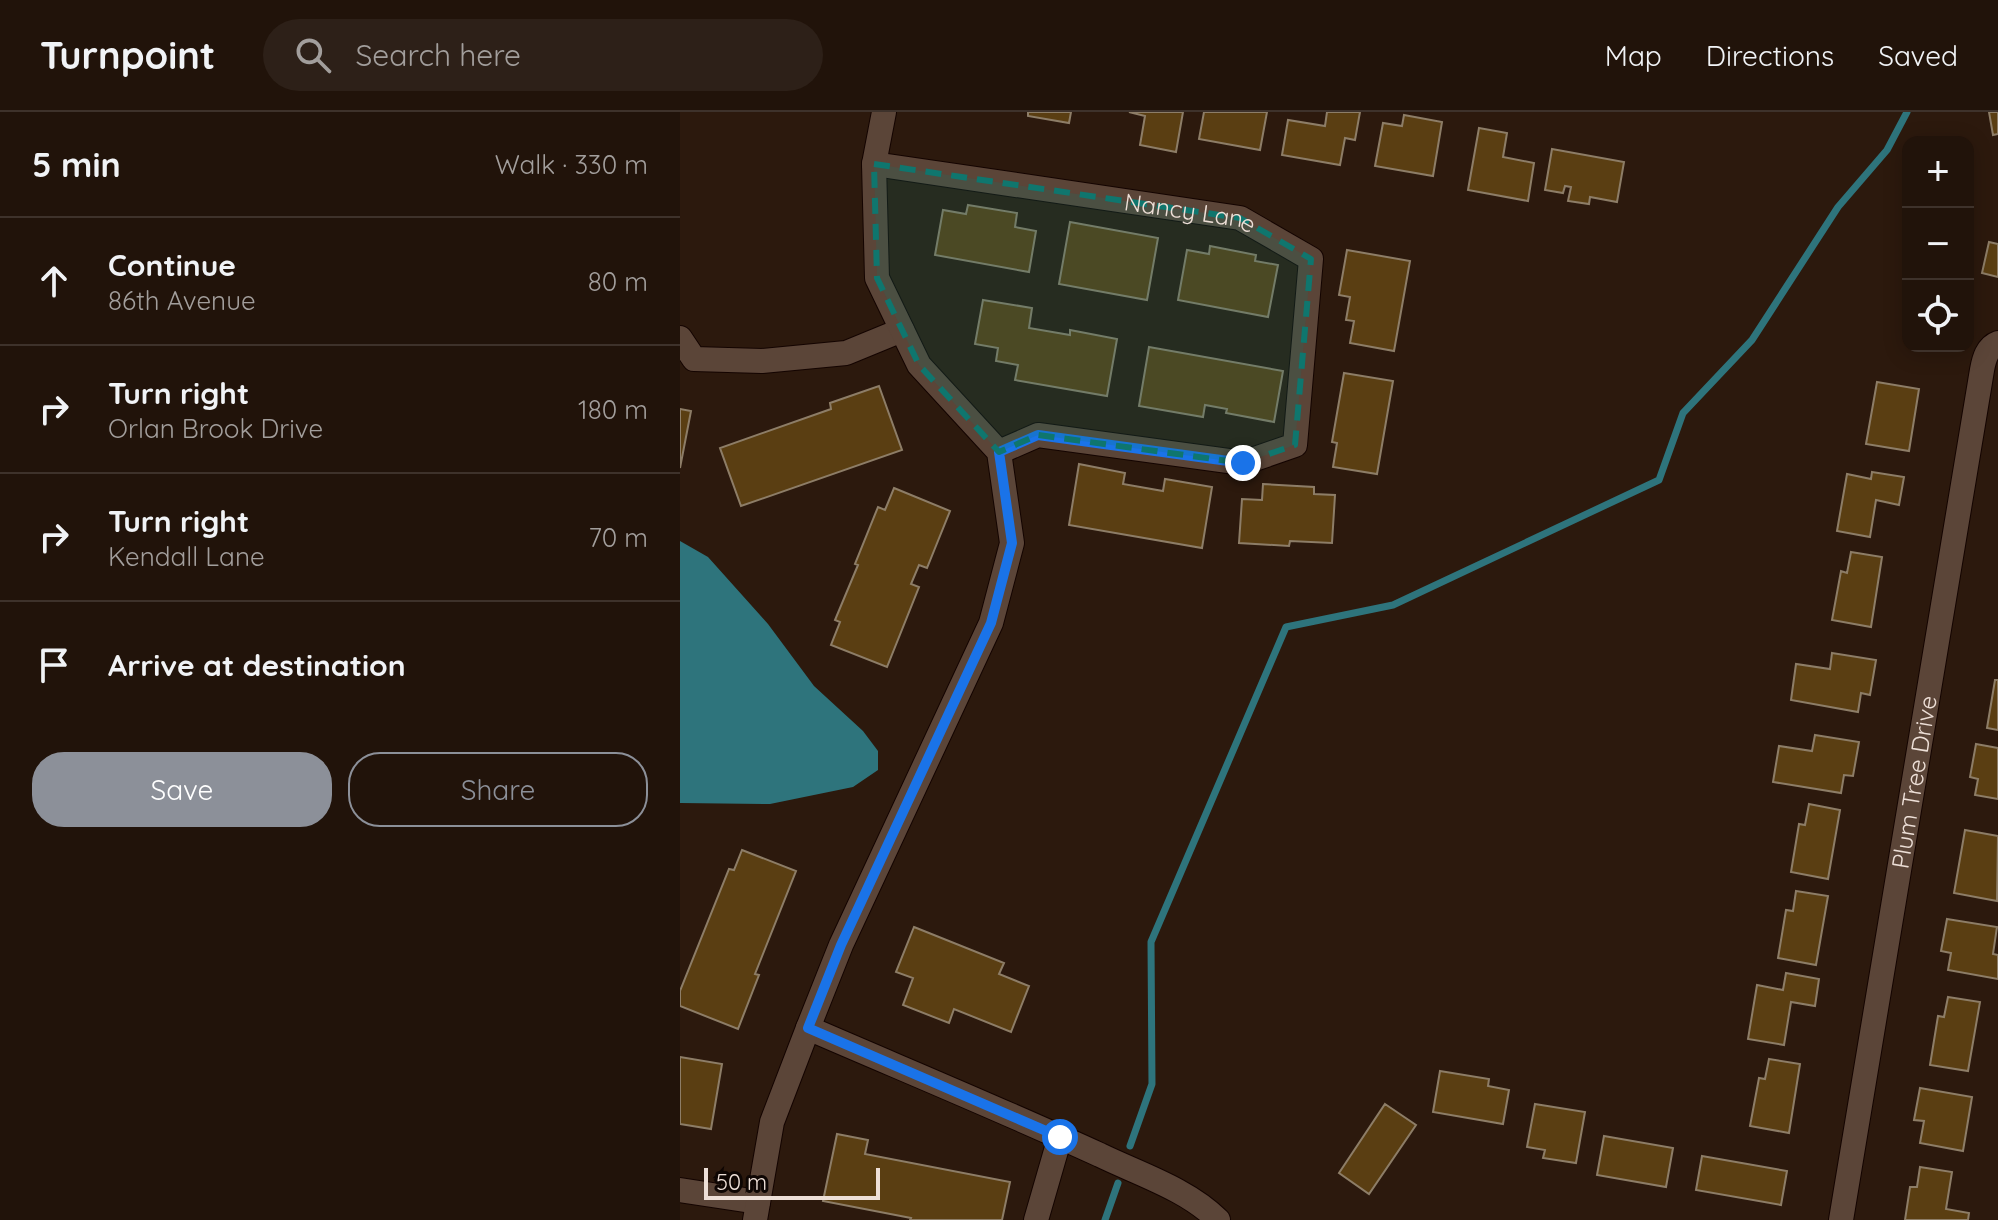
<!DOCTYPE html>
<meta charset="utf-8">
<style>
:root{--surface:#21130a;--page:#2d2018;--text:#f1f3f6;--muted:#a29e9c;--line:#3e322b;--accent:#8c9099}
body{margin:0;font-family:Quicksand,sans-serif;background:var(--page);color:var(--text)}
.controls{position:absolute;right:24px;top:24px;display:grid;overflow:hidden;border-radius:16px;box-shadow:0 4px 20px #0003}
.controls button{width:72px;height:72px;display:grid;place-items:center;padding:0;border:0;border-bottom:2px solid var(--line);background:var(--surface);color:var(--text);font:40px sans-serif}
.scale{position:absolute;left:24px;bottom:20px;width:176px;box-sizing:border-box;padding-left:8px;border:4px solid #eddfd7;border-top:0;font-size:22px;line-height:28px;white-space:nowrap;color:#eddfd7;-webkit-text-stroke:6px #0e0603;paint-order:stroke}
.stop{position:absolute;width:24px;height:24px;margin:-18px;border:6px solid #1a73e8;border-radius:50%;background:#fff}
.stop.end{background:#1a73e8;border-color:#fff;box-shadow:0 2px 8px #0008}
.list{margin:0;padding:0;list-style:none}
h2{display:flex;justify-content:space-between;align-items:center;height:104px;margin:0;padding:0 32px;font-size:34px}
h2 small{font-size:26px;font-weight:400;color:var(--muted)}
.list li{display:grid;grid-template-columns:52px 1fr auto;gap:24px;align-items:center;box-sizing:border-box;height:128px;padding:0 32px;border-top:2px solid var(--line)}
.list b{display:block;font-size:30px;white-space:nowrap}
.list p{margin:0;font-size:26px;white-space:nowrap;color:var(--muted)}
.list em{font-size:26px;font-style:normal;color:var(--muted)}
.actions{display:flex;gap:16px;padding:24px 32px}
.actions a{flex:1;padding:18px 0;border:2px solid var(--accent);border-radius:32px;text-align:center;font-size:28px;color:var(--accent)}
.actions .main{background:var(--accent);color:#fff}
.icon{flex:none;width:44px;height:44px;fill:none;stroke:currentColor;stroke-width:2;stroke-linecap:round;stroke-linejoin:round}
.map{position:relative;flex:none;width:1318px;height:1108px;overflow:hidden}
header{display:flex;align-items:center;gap:48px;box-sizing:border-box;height:112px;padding:0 40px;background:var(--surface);border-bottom:2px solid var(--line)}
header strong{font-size:38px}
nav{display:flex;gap:44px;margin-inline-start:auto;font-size:28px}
.search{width:560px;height:72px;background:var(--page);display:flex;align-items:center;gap:20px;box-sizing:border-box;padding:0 28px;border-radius:44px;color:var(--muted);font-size:30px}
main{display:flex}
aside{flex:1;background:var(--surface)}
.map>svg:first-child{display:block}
</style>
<header>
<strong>Turnpoint</strong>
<div class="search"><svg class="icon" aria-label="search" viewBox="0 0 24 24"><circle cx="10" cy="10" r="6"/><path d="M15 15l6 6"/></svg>Search here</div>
<nav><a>Map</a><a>Directions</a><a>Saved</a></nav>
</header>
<main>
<aside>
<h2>5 min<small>Walk · 330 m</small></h2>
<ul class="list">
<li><svg class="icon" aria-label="ahead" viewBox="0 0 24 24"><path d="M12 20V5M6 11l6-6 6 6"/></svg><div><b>Continue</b><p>86th Avenue</p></div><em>80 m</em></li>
<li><svg class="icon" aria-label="right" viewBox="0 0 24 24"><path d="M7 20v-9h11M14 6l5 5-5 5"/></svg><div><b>Turn right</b><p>Orlan Brook Drive</p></div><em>180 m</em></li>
<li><svg class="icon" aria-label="right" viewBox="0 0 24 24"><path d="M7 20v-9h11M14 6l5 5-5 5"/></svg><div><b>Turn right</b><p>Kendall Lane</p></div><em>70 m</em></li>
<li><svg class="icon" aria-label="arrive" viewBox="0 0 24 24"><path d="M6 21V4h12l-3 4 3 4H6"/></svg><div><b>Arrive at destination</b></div></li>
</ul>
<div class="actions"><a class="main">Save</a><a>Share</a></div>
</aside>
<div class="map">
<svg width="1318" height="1108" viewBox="0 0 1318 1108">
<rect width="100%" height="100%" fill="#2c190d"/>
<path fill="#2e747c" d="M0,429L28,445L88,512L134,574L183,619L198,639V658L173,675L90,692L0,691Z"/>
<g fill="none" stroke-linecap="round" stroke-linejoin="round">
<path stroke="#2e747c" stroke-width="7" d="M450,1034L472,972L471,830L606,515L713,493L979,368L1003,301L1072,228L1158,95L1207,38L1227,0
M425,1108L438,1071"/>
</g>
<path fill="#5a3e12" stroke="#8d7d67" stroke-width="2" d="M348,0H391L389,11L348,4Z
M449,0H503L496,40L460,33L465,4Z
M524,0H587L580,38L519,27Z
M647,0H680L675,28L665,26L660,53L602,43L608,8L645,14Z
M1309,0H1318V22L1313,23Z
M724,3L762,10L753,64L695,54L703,11L722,14Z
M799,16L827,21L823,45L854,51L848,89L788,78Z
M872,37L944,50L937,90L910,85L909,92L888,89L891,75L885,74L883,81L865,78Z
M288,93L337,101L335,115L356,119L349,160L255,143L263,98L286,102Z
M390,110L478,126L467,188L379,172Z
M1309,130L1318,132V165L1302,161Z
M530,134L576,143L575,149L598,153L588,205L498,188L507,138L529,142Z
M667,138L730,149L714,239L670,231L674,209L666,208L670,185L659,183Z
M303,188L352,196L349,216L390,223V218L437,227L427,284L335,268L338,253L316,249L318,236L295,232Z
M469,235L603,259L594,310L546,301L547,297L525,293L523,305L459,294Z
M664,261L713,269L697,362L653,355L657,331L652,330Z
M1197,270L1239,277L1229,339L1186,332Z
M199,274L222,338L61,394L40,336L151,297L150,291Z
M0,297L11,299L0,356Z
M399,352L445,361L443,372L483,379L485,367L532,375L522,436L389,413Z
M1192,360L1224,365L1219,393L1196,388L1190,425L1157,419L1167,362L1191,367Z
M583,372L634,375V382L655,383L652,431L610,429L609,434L559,431L562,387L582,388Z
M214,376L270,399L247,456L239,453L231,472L239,475L207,555L151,533L160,510L155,508L178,453L175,452L198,395L205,398Z
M1171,440L1202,445L1191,515L1152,508L1161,459L1167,461Z
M1152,541L1196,548L1190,583L1181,581L1178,600L1111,588L1116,552L1150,557Z
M1315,568H1318V618L1307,616Z
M1135,623L1179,630L1173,664L1164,663L1161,681L1093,670L1099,634L1132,639Z
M1296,632L1318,636V687L1295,683L1298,667L1290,665Z
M1129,692L1160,698L1148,767L1111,760L1119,712L1125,713Z
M1285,718L1318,724L1317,789L1274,781Z
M62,738L116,759L75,862L79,863L58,917L0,894V879L49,757L54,758Z
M1116,779L1148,784L1136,853L1098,846L1106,798L1113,799Z
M1267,807L1317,815L1313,842L1318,843V867L1268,858L1271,841L1261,839Z
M234,815L324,851L319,862L349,874L331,920L274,897L269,911L223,893L233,866L216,860Z
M1106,861L1139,867L1135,894L1111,890L1104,933L1068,927L1077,873L1103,878Z
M1268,885L1300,890L1288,959L1250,953L1258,904L1264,905Z
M0,945L42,952L31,1017L0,1012Z
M1089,947L1120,952L1109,1021L1070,1014L1079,966L1085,967Z
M760,959L809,967L808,974L829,978L823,1012L753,1000Z
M1240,976L1292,985L1283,1039L1240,1031L1244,1009L1234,1008Z
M705,992L736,1013L689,1082L659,1061Z
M855,992L905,1000L896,1051L863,1046L865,1038L847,1035Z
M157,1022L188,1028L185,1042L330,1070L322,1108H230L231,1106L143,1089Z
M924,1024L993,1036L986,1075L917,1063Z
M1022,1044L1107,1059L1101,1093L1016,1078Z
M1240,1055L1272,1060L1266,1097L1289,1101L1288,1108H1225L1230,1075H1237Z"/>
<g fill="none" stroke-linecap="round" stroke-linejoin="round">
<defs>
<g id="minor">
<path id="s1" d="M194,52L560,106L631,147L615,333L563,351L358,323L319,340"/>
<path d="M0,226L14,247L82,249L166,241L222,218"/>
<path d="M128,916C225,958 324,999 420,1043C459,1062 507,1077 538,1108"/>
<path d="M0,1078L78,1090"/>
<path d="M75,1108L92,1010L128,916L161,833L311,511L332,431L319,340L239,253L197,166L194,52L204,0"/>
<path d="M356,1108L380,1025"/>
<path id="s2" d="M1161,1108L1302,258C1304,247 1307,235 1318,231"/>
</g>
</defs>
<use href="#minor" stroke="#140400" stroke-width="26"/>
<use href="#minor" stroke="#5b4538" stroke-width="24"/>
</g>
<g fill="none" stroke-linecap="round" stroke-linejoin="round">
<path stroke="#1a73e8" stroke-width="10" d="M380,1025L128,916L161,833L311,511L332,431L319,340L358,323L563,351"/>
</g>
<path fill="#0f766e" fill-opacity="0.2" stroke="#0f766e" stroke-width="6" stroke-dasharray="16 10" stroke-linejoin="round" d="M194,52L560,106L631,147L615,333L563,351L358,323L319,340L239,253L197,166Z"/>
<g text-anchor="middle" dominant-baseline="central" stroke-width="8" stroke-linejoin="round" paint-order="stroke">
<g font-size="24" fill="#eddfd7" stroke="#0e0603">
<text stroke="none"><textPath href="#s1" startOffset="320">Nancy Lane</textPath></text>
<text stroke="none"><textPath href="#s2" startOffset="444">Plum Tree Drive</textPath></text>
</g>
</g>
</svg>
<div class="controls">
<button>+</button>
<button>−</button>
<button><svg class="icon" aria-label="locate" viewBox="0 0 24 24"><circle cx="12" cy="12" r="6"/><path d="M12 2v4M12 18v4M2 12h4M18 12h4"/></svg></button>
</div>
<div class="scale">50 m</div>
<div class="stop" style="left:380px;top:1025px"></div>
<div class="stop end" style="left:563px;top:351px"></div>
</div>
</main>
